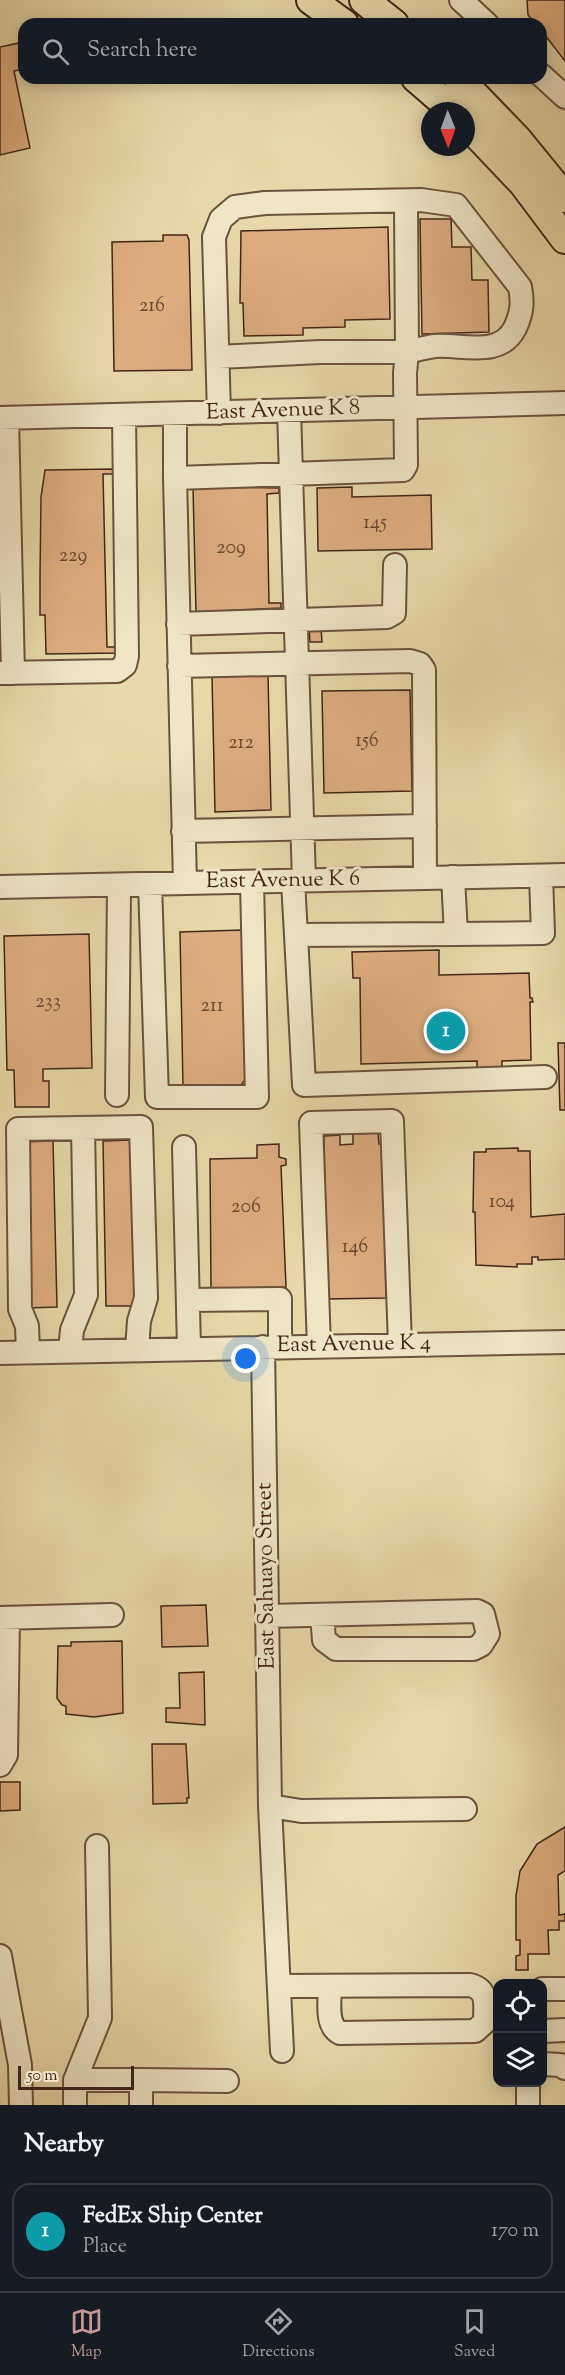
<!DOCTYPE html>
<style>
:root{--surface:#171b24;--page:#20242c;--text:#f1f3f6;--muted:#9ea1a6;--line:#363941;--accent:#c59692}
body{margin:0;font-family:"Sorts Mill Goudy",serif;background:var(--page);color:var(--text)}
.controls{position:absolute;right:18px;bottom:18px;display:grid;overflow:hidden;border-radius:12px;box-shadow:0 3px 15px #0003}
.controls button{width:54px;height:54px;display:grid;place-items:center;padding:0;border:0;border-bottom:2px solid var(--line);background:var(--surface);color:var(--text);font:30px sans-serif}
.compass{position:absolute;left:421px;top:102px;width:54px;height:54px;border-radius:50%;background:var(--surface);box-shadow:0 3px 15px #0003;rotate:179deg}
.scale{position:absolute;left:18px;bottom:15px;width:116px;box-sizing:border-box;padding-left:6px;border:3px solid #432619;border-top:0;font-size:16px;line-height:21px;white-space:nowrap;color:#432619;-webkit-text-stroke:4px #efe6c7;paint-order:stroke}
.you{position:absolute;left:246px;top:1359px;width:21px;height:21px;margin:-15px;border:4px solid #fff;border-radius:50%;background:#1a73e8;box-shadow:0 0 0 9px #1a73e833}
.badge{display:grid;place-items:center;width:39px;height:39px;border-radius:50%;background:var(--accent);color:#fff;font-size:20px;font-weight:700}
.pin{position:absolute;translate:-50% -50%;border:3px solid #fff;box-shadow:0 2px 6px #0006}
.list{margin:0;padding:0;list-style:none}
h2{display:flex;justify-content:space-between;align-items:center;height:78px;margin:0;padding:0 24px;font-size:26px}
h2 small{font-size:20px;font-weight:400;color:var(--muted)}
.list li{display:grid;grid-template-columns:39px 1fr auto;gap:18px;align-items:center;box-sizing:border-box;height:96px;margin:0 12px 12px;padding:0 12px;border:2px solid var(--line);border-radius:18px}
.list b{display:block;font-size:22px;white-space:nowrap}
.list p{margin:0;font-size:20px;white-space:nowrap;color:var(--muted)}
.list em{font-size:20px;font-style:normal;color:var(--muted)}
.icon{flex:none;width:33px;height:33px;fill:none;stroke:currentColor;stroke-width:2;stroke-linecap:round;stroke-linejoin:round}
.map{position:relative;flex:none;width:565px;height:2105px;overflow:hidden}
.search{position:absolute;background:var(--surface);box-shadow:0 3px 15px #0003;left:18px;right:18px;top:18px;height:66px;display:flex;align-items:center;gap:15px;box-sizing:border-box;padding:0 21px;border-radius:18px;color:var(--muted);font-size:22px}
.sheet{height:186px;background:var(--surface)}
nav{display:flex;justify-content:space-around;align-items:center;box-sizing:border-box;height:84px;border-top:2px solid var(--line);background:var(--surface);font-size:16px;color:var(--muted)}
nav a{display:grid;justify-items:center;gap:3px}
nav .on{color:var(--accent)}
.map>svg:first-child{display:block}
</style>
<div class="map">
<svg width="565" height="2105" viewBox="0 0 565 2105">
<rect width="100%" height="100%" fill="#e7d9a9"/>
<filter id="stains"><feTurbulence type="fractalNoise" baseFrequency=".00333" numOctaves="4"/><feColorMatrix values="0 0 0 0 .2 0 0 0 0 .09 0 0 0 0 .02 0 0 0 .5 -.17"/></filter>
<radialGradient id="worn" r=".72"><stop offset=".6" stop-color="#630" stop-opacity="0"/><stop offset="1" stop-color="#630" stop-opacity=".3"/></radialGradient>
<path fill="#ddad80" stroke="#432619" stroke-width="1.5" d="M527,0H565V61L541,30V24H536L528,15Z
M19,43L24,69L14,71L30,148L0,155V47Z
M420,219H451L452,247H471L472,280H488L489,332L422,334Z
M388,227L390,319L345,320V327L303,328V335L244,336L243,303H240L241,231Z
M163,235H187L189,240L192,370L114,371L112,242L163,241Z
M115,469V474H103L107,647H119V653L46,654L45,615H40V576L41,497L45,470Z
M221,487L279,488V493L267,494L269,603H281V608L196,612L193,488Z
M352,487V497L431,495L432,549L318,551L317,488Z
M309,628H321L322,642H310Z
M268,675L271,810L215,812L212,676Z
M410,690L412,791L324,793L322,691Z
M242,930L245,1080L240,1086L183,1087L180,932Z
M89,934L92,1068L43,1069V1081H49V1107H15L14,1070H7L4,936Z
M439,950V975L529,973L530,998H532L533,1002H530L531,1060L502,1061V1071L477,1072V1061L361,1064L360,978H353L352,952Z
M558,1043H565V1110H560Z
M378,1133L379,1144H383L386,1298L327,1299L324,1136L340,1135V1145L353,1144V1134Z
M132,1140L137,1306H106L103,1141Z
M53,1141L57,1307L27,1308L23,1142Z
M279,1144V1157L286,1159V1165L281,1166L286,1287L211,1289L210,1159L257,1158V1145Z
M518,1148V1151H530L531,1217L565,1214V1259L538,1260V1257H532V1264H517V1267L476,1265L475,1212H473L474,1152H486V1149Z
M206,1605L208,1646L162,1647L161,1606Z
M122,1641L123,1713L94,1717L66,1714V1706L62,1705L57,1698L58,1646H71V1642Z
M204,1672L205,1725L166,1722V1708H180L179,1673Z
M152,1744H186L189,1798H187V1803L153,1804Z
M0,1782H20V1810L0,1811Z
M565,1827V1871L558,1875L559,1915L565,1914V1921H559V1930H548L549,1954H528V1970H516V1956L520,1955V1940H516V1896L520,1871L537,1844Z"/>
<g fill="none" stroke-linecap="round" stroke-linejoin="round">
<defs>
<path id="minor" d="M461,0L487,24
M541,75L565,97
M218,357L320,352H407L406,201
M289,411L304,881
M175,414V478L403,470L406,465L405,373L407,352C416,350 426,347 435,346C463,344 500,358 515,328C522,313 523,303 520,287L456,205L421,200L265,203L235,207L221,219L214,237L219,413
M0,418L565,403
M7,418L13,673
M175,478L185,883
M178,624L387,617L394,613L395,565
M179,666L410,661L420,664L424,670L425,878
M0,673L117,671L125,665L127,656L124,415
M183,831L425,826
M453,877L456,934L543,933L541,876
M293,881L296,935L456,934
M150,884L157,1097H257L252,882
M0,887L565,875
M296,935L304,1085L545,1077
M117,1095L119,885
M184,1147L189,1348
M188,1300L280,1299V1347
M319,1346L311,1123L392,1121L400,1345
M263,1347L270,1806L282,2051
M70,1351L72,1330L86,1295L83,1128
M28,1352L27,1326L20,1309L18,1129L141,1127L146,1298L139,1321L137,1350
M0,1353L565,1342
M267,1616L477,1611L483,1614L488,1634L481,1645L473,1649H336L324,1640L322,1615
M0,1618L112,1615
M0,1765L6,1755L8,1618
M270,1806L301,1811L465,1809
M97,1846L100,2018L75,2080H141
M0,1956L20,2065L21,2105
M279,1986L470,1985C489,1990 485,2005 485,2022L475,2031L340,2033C325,2025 330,2001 330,1986
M542,1989H565
M542,2031L565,2030
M542,2064L560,2065L565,2068
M75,2105V2080
M141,2105V2080L227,2081
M528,2105V2082"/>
<path id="major" d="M311,0L344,24
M364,0L394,24
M416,78L454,111
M458,78L517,139L565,198
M466,123L523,183L565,239"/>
</defs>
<use href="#minor" stroke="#6c533d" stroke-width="26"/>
<use href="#major" stroke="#432619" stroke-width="32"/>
<use href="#minor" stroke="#efe6c7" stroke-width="22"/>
<use href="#major" stroke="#e7d9a9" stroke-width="28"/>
</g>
<g text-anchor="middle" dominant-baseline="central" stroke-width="6" stroke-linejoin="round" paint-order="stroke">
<g font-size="20" fill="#6a4833">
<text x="152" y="306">216</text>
<text x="375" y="523">145</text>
<text x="231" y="548">209</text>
<text x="73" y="556">229</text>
<text x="367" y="741">156</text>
<text x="241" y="743">212</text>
<text x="48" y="1002">233</text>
<text x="212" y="1006">211</text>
<text x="502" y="1202">104</text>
<text x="246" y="1207">206</text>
<text x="355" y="1247">146</text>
</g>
<g font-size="22" fill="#432619" stroke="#efe6c7">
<text transform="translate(283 411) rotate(-2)">East Avenue K 8</text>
<text transform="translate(283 881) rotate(-1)">East Avenue K 6</text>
<text transform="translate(354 1345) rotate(-1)">East Avenue K 4</text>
<text transform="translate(267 1576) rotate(-91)">East Sahuayo Street</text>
</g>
</g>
<rect width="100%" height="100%" filter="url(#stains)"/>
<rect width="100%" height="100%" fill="url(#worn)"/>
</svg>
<div class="controls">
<button><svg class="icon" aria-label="locate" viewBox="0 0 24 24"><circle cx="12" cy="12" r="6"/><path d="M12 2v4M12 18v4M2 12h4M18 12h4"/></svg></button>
<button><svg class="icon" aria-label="layers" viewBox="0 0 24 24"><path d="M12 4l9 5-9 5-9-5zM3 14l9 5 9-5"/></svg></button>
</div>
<svg class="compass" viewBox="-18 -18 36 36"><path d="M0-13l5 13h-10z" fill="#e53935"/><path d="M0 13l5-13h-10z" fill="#9ea1a6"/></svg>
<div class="scale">50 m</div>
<div class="you"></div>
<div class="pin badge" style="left:446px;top:1031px;background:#0f9aa8">1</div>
<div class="search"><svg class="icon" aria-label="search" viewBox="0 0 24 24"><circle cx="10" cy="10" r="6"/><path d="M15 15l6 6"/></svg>Search here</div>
</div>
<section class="sheet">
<h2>Nearby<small></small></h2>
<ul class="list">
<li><span class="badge" style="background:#0f9aa8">1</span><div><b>FedEx Ship Center</b><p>Place</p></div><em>170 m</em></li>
</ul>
</section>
<nav>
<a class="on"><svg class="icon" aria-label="map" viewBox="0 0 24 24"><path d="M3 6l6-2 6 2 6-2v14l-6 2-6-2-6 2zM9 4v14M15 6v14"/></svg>Map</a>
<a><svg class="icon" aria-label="directions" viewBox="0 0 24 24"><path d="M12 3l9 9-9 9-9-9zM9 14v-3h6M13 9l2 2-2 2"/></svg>Directions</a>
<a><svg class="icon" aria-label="saved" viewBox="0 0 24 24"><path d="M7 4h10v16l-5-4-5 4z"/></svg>Saved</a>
</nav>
